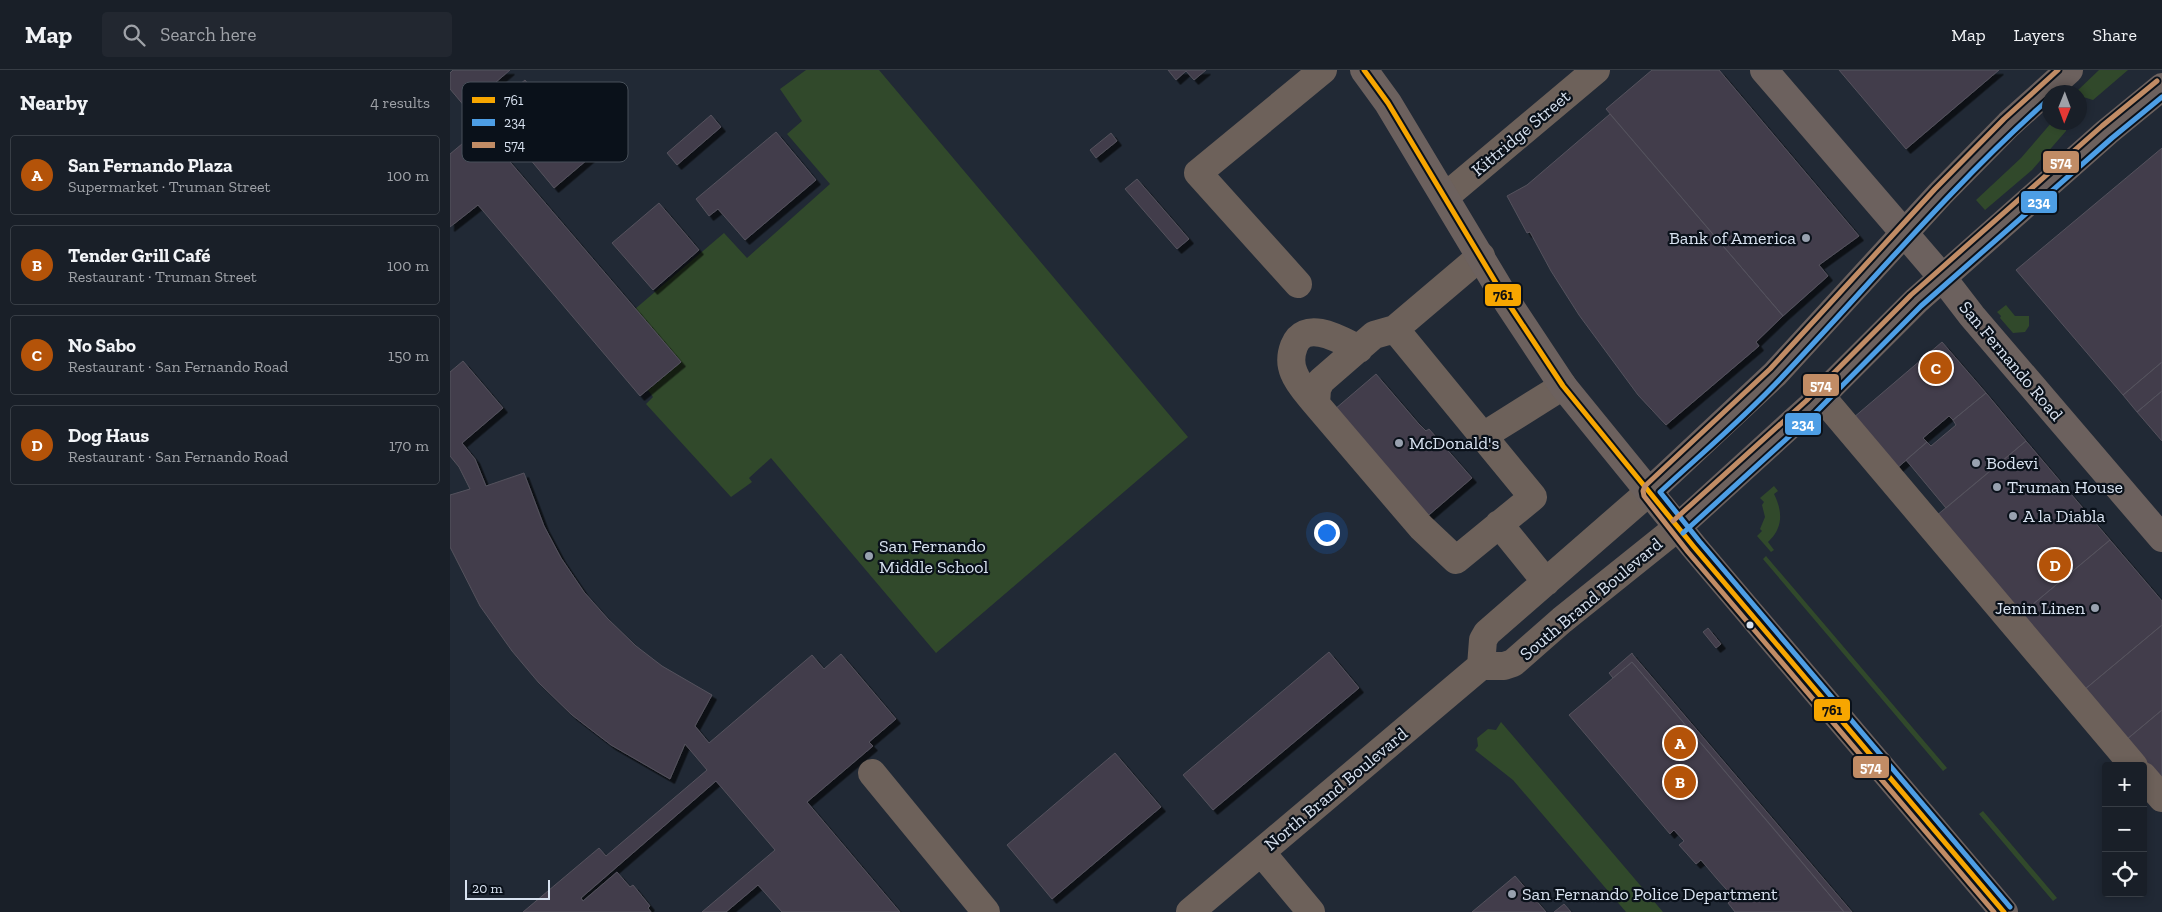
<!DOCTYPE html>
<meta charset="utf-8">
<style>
:root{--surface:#191f28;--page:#222730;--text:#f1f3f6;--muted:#9fa2a8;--line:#373d45;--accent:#b45309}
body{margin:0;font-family:"Zilla Slab",serif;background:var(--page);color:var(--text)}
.controls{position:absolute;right:15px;bottom:15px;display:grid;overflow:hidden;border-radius:5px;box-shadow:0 2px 8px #0003}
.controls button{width:45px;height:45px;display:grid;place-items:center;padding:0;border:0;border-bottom:1px solid var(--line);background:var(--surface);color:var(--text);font:25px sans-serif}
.compass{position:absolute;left:1592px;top:15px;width:45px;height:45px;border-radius:50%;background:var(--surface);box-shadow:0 2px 8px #0003;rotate:181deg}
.scale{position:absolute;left:15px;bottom:12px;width:85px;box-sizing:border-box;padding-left:5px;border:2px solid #d8e2f0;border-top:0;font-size:14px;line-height:18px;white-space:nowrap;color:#d8e2f0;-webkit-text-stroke:4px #0a111a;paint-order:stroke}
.you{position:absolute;left:876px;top:462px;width:18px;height:18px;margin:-12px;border:4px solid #fff;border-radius:50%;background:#1a73e8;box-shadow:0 0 0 8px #1a73e833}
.badge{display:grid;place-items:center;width:32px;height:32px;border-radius:50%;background:var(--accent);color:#fff;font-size:16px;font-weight:700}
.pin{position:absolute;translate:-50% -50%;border:2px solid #fff;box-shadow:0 1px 5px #0006}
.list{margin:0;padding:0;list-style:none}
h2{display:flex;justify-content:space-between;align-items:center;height:65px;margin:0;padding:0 20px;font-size:21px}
h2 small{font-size:16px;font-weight:400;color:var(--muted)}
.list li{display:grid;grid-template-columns:32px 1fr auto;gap:15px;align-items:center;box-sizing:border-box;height:80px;margin:0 10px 10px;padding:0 10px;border:1px solid var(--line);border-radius:5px}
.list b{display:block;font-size:19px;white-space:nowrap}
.list p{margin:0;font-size:16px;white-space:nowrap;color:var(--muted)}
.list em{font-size:16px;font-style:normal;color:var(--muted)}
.icon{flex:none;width:28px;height:28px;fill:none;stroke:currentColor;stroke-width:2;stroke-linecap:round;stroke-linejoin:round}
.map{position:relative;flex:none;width:1712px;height:842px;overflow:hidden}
header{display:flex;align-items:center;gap:30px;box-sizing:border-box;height:70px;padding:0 25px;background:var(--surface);border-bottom:1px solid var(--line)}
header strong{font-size:24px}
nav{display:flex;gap:28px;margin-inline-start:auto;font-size:18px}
.search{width:350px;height:45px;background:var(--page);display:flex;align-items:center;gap:12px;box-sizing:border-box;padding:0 18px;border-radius:5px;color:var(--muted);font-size:19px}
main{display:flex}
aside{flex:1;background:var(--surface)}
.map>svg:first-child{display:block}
</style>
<header>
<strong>Map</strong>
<div class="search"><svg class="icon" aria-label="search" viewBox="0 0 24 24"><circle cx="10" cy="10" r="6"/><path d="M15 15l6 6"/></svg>Search here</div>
<nav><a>Map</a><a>Layers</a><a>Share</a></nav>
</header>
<main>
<aside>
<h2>Nearby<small>4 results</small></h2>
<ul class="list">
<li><span class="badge">A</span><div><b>San Fernando Plaza</b><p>Supermarket · Truman Street</p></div><em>100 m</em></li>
<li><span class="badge">B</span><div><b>Tender Grill Café</b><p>Restaurant · Truman Street</p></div><em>100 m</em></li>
<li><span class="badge">C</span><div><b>No Sabo</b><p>Restaurant · San Fernando Road</p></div><em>150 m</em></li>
<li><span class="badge">D</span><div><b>Dog Haus</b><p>Restaurant · San Fernando Road</p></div><em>170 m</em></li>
</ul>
</aside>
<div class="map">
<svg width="1712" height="842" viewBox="0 0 1712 842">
<defs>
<filter id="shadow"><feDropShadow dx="4.5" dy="4.5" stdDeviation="0" flood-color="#0009"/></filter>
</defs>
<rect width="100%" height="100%" fill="#212935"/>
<path fill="#31492b" d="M356,0H429L738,367L486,583L321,388L299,408L302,412L281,427L196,334L203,327L198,320L231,292L185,239L274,163L297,188L380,114L337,64L352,51L330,19Z
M1649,0H1678L1643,30L1630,26V22H1626Z
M1602,52L1616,53V61L1582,100L1535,140L1526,130L1571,88Z
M1556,235L1565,246H1579V256L1575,262L1563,263L1550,248L1551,246L1547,242Z
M1324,416L1328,421L1324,424C1333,442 1333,458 1318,472L1324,480L1321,482L1307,466L1312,461L1310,459L1315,447L1312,435L1314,432L1310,428Z
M1316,486L1497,698L1493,701L1313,489Z
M1051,652L1213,842H1176L1063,710L1025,680L1028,676L1027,668L1038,659L1046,660Z
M1533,741L1607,828L1603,831L1529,744Z"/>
<path fill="#433e4c" stroke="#54525d" filter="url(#shadow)" d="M3,0H60L16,38L0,19V3Z
M718,0H756L744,10L736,1L726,10Z
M1202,0H1269L1409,166L1369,195L1378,206L1333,246L1156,39Z
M1389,0H1549L1456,79Z
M75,10L83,20L66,34L58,24Z
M104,37L144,84L104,118L64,70Z
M1160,44L1333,246L1306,272L1309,276L1216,355L1188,325L1129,245L1101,201L1080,162L1077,163L1057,126L1077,115Z
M261,45L271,57L227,95L217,83Z
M31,58L231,292L190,326L28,135L0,157V84Z
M326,62L366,110L295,170L268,139L259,146L246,129Z
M661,63L667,71L646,88L640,80Z
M1712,78V292L1673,325L1566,200Z
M687,109L739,169L727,179L675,119Z
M209,133L249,180L203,220L162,173Z
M1492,272L1536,323L1503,350L1499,346L1473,368L1477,372L1446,399L1403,348Z
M13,291L53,338L12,373L25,389L36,416L74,403L94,456L111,488L134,522L158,549L186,576L212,596L262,625L245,656L259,673L362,585L374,599L391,584L446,649L419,672L423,676L357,732L450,842H332L308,815L276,842H252L325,780L266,711L131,828L133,831L167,802L180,817L183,815L200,836L198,838L201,842H73L149,778L156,786L257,700L235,674L220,709L161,675L122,645L89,613L62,581L30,536L0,477V425L20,419L9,397L0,386V302Z
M1712,292V321L1687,342L1673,325Z
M926,304L968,353L976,361L979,359L1022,408L973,450L878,345Z
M1712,321V371L1687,342Z
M1536,323L1576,371L1496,438L1456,390L1477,372L1481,376L1506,355L1503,350Z
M1576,371L1660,470L1570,545L1486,446Z
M1660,470L1712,531V555L1634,620L1570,545Z
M1712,555V640L1676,670L1634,620Z
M1258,558L1271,574L1266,578L1253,562Z
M879,582L909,618L763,740L733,705Z
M1182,583L1183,585L1402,842H1394L1182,592L1163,608L1159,603Z
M1182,592L1341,779L1394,842H1285L1278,833L1284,828L1267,809L1251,790L1246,794L1229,775L1234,771L1224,760L1220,764L1119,645Z
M1712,640V713L1676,670Z
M665,683L711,737L602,829L557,775Z
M1065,806L1096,842H1022Z
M1114,834L1121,842H1104Z"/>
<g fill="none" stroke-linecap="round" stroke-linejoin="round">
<path stroke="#6d615a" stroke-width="28" d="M996,126L1146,0
M848,214L748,103L873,0
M945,259L1083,427L1006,490L971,457L866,334L867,319L871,311L924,265L945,259L1031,186
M1371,326L1684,696
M866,334C859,325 848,314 844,303C840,294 841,284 844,276C855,248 891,270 909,279
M1033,366L1113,316
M1049,454L1096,512
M1031,596L1033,570L1037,563L1200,421
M1031,596H1054L1063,593L1112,550L1228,457
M422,703L536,842
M1693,706L1712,728
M811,782L861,842
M740,842L1031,596"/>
<path stroke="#6c615e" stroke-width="28" d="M914,0L938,33L1058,233L1113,316L1244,477L1554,842
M1314,0L1492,207L1522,246L1712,468
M1200,421L1325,304L1490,124L1559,54L1619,0
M1228,457L1361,336L1466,231L1657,62L1712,17"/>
<defs>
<path id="bus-1" d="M914,0L938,33L1058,233L1113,316L1244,477L1554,842"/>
<path id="bus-2" d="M1233,463L1366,342L1471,236L1662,68L1712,27
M1560,837L1250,472L1210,422C1251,384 1294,348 1332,307C1421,213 1503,114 1600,28"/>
<path id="bus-3" d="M1223,451L1356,331L1461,225L1652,56L1707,11
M1544,842L1238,482L1194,426L1193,421L1195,416L1320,299L1485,119L1554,49L1608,0"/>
</defs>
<use href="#bus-1" stroke="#0a111a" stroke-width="9"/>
<use href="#bus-2" stroke="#0a111a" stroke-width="9"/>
<use href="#bus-3" stroke="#0a111a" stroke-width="9"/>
<use href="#bus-1" stroke="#f7a600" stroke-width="5"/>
<use href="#bus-2" stroke="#4d9ee5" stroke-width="5"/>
<use href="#bus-3" stroke="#c18c65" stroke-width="5"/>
</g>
<g fill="#98a1af" stroke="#0a111a" stroke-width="2">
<circle cx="1356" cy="168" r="5"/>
<circle cx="949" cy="373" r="5"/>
<circle cx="1526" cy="393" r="5"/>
<circle cx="1547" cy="417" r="5"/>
<circle cx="1563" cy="446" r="5"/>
<circle cx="419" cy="486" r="5"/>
<circle cx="1645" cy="538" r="5"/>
<circle cx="1062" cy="824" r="5"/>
</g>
<circle fill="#d8e2f0" stroke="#0a111a" stroke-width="2" cx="1300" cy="555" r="4.5"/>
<g text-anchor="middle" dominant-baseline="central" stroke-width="4.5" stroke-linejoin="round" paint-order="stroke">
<g font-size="18" fill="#d8e2f0" stroke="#0a111a">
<text transform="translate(1071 63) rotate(-40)">Kittridge Street</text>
<text transform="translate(1561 291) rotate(50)">San Fernando Road</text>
<text transform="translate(1141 529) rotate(-40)">South Brand Boulevard</text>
<text transform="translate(886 719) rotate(-40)">North Brand Boulevard</text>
</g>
<g font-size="18" fill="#d8e2f0" stroke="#0a111a" text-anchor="start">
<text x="1346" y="168" text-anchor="end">Bank of America</text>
<text x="959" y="373">McDonald's</text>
<text x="1536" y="393">Bodevi</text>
<text x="1557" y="417">Truman House</text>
<text x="1573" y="446">A la Diabla</text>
<text x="429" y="476">San Fernando<tspan x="429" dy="21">Middle School</tspan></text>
<text x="1635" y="538" text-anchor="end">Jenin Linen</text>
<text x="1072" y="824">San Fernando Police Department</text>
</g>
</g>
<rect x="12" y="12" width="166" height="80" rx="8" fill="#0a111a" stroke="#48505a" stroke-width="1"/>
<rect x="22" y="27" width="23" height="6" fill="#f7a600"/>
<rect x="22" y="49" width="23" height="7" fill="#4d9ee5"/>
<rect x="22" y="72" width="23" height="6" fill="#c18c65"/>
<g font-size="14" fill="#d8e2f0">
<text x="54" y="35">761</text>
<text x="54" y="57">234</text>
<text x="54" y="80">574</text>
</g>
<g stroke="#0a111a" stroke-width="2">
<rect x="1592" y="80" width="38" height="24" rx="5" fill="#c18c65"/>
<rect x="1570" y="120" width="38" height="24" rx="5" fill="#4d9ee5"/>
<rect x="1034" y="213" width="38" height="24" rx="5" fill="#f7a600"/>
<rect x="1352" y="303" width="38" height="24" rx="5" fill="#c18c65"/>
<rect x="1334" y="342" width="38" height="24" rx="5" fill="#4d9ee5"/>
<rect x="1363" y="628" width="38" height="24" rx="5" fill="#f7a600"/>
<rect x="1402" y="685" width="38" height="24" rx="5" fill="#c18c65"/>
</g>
<g font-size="14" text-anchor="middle" font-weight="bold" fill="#fff">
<text x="1611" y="97">574</text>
<text x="1589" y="137">234</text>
<text x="1371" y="320">574</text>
<text x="1353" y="359">234</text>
<text x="1421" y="702">574</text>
</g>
<g font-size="14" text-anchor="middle" font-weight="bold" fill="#111">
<text x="1053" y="230">761</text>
<text x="1382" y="645">761</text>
</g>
</svg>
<div class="controls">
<button>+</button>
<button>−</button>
<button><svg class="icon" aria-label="locate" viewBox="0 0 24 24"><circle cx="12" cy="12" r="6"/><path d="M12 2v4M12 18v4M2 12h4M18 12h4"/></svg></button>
</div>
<svg class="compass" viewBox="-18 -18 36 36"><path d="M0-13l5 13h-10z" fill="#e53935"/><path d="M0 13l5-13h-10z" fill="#9fa2a8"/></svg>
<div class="scale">20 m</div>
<div class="you"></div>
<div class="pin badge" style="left:1230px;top:673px">A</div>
<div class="pin badge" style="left:1230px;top:712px">B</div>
<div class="pin badge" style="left:1486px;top:298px">C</div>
<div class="pin badge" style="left:1605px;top:495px">D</div>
</div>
</main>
